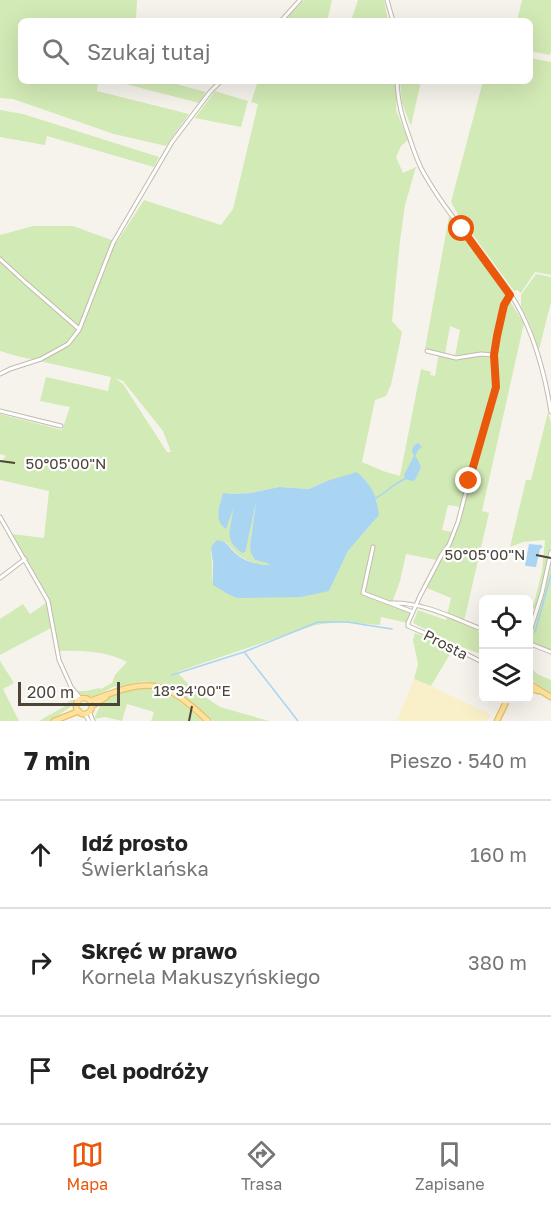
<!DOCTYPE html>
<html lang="pl">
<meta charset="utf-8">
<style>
:root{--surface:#fff;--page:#f6f6f6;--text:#222;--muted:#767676;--line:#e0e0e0;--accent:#ea580c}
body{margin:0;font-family:"Golos Text",sans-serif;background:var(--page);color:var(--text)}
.controls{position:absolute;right:18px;bottom:18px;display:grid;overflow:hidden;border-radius:9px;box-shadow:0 6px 24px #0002}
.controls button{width:54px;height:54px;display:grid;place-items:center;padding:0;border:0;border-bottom:2px solid var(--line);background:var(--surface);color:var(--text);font:30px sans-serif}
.scale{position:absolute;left:18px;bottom:15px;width:102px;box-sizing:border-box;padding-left:6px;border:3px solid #4b4439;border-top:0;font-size:16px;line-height:21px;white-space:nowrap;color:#4b4439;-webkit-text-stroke:4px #fff;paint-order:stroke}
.stop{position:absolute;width:18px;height:18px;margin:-14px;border:4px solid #ea580c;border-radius:50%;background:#fff}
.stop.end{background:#ea580c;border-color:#fff;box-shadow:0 2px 6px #0008}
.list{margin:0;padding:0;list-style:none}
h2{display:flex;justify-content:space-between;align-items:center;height:78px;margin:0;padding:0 24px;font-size:26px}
h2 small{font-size:20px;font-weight:400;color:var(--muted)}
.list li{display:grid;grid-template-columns:39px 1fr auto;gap:18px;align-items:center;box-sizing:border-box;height:108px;padding:0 24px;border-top:2px solid var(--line)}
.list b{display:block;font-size:22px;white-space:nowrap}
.list p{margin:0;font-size:20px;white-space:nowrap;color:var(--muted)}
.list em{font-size:20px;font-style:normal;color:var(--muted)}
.icon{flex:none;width:33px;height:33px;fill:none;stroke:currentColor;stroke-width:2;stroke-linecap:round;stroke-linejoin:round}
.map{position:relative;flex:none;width:551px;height:721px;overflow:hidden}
.search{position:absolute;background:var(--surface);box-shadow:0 6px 24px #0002;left:18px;right:18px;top:18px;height:66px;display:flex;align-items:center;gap:15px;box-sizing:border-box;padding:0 21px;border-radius:9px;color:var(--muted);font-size:22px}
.sheet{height:402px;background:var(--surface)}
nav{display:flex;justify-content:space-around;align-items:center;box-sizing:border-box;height:84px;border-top:2px solid var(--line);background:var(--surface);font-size:16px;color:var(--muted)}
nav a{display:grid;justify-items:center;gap:3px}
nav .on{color:var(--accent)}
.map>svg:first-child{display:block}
</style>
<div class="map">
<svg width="551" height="721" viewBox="0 0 551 721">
<rect width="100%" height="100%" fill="#f6f3ec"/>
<path fill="#d2eab5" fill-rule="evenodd" d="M0,0H137L136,21H21V81H98L97,91L189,114L166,146L114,134L13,99L0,98Z
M304,0H332L327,21H284Z
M358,0H384L388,21H351Z
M522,0H551V52L550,55L530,51V21H517Z
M530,58L551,62V275L535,272L521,293L517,290L514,291L459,216L451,202L483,81H530Z
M114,81H165L206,92L199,103Z
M258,81H397L396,110L408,140L401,146L396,157L403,173L416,167L405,205L400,241L392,321L402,332L391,385L386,396L375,400L362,462L383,471L400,476L421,369L431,372L430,375L435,376L439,353L425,349L449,216L494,276L524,323L482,511L489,513L464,621L478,625V632L483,633V655L454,644L413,623L418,610L446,620L451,598L422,586L437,560L406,554L400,581L392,603H389L377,597L378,601L410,613L408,623L381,617L380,625L339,622L315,625L177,672L192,688L220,707L269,721H213C194,703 180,689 154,683C149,682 144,681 140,682C132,683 124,686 117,688L115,686L93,697L85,694L81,695L78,692L79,691H86L99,688L101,689L112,683L115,675L127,662C107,651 81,650 59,651L49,598L12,534L44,538L49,491L0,480V463L6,456L0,454V414L62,430L70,407L40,401L46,377L108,391L111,377L17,356L0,351V235L33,226H73L117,242L144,200L221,225L233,209L258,104L251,102ZM450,326L460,330L455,356L445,354ZM115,378L123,381L163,431L171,452H167L123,384ZM327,481L379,515L348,551L329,591L213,585L211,547L226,542C236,556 252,566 270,565L268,563L255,560L250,546L256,501L246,548L232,508L226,529L231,494L251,493L279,487L309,489ZM448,505L461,507L457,522L452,532L442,530Z
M400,81H421L411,126L402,103Z
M215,91L248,101L241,127L195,118Z
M0,110L23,114L159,157L154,167L47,136L45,145L0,137Z
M536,274L551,277V302L539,350L529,322L521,307V295Z
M548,412L551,423V652L542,648H532L529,665V639L535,609L531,607L534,603L542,571L545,540L523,542L510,547L526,480H531Z
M46,603L51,628L0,655V619L23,604L30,614Z
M415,633L438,642L437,647L450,654L431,686L414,679L418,664L413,640Z
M0,661L14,683L3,689L19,721H0Z
M529,666L537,674L551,680V693C539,687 529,681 529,666Z
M149,688C172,692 186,706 203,721H151L154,712L127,704L122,721L105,717L94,719C96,715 98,710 100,706C111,692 132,689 149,688Z
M70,689L75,700L73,705L50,721H39L67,705L68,702L71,700L67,693L65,694V691Z"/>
<path fill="#f9efc9" d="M414,679L431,686L491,715L486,721H397Z"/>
<path fill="#a9d4f2" d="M418,443L422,447L418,450L415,457L417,458L421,467L415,480L412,481L405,479L404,475L414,456L412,451C413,447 414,445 418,443Z
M357,472C374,489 375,492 379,515L348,551L329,591L301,597L237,598L228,594L213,585V563L211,547L217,540C228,542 226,544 233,551C241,560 258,566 270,565L267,563L255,560L251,553L250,546L256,502L246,549L245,552L242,553C222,539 232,528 233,509L226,529C213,520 220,506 223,493L231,494L251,493L279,487L309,489L327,481Z
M529,544L540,545V544L543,547L540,549L536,567L526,566L525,565Z"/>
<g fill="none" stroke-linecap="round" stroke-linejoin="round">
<path stroke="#a9d4f2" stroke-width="1.5" d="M376,498C387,492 394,483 405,479
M535,632L551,575
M245,653L298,721
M172,675L244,652L318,622H347L392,629"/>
<defs>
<path id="minor" d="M387,0L393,21
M281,21L300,0
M397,81C398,104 402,117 410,139C413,149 417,159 421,168C447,217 488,256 516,303C535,336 545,375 551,412
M0,259L25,282L79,329
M427,351L456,358L481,354L494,355
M0,374L10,369L41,359L68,344L79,330L113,243L172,142L210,92L221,81
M0,411L61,426
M0,517L48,601L59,660L78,702
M373,547L363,593L413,612
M0,578L25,559
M391,603C424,602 453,618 484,630
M528,638L542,593L551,552
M528,643L551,652
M484,663L429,635L408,626V623L420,596L442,554L449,545L458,522L471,473L496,387L494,355L497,336L504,305L510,295
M72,688L81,699
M89,711L93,721
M85,714L89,721"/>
<path id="major" d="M528,683L551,697
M528,688L539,691
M76 706a8 8 0 1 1 16 0a8 8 0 1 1-16 0Z
M90,701C148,679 161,676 208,721
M92,706L106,697
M54,721L79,711
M497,721L508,698"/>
</defs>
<use href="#minor" stroke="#c2bbae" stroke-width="5"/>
<use href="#major" stroke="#e6c16a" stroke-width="7"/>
<use href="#minor" stroke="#fff" stroke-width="3"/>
<use href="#major" stroke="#ffe39c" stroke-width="4.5"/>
</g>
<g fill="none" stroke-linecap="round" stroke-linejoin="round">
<path stroke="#ea580c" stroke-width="8" d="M462,229L510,295L504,305L497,336L494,355L496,387L469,481"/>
</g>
<path fill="none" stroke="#4b4439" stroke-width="2" d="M0,461L15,463M536,555L551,558M189,721L192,706"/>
<g text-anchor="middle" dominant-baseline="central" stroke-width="4.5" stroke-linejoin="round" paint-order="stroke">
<g font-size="15" fill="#4b4439" stroke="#fff">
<text transform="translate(446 644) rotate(27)">Prosta</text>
</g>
</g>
<g font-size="15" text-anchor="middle" fill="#4b4439" stroke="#fff" stroke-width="4.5" stroke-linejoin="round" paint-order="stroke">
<text x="66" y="469">50°05'00"N</text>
<text x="485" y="560">50°05'00"N</text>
<text x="192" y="696">18°34'00"E</text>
</g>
</svg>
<div class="controls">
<button><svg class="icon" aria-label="locate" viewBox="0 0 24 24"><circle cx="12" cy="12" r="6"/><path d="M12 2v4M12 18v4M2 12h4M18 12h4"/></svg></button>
<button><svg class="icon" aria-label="layers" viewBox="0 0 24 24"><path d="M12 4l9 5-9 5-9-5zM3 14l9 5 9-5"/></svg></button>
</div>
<div class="scale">200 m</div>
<div class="stop" style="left:462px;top:229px"></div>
<div class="stop end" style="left:469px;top:481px"></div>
<div class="search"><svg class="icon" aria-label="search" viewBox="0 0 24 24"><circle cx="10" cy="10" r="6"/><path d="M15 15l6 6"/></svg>Szukaj tutaj</div>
</div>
<section class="sheet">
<h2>7 min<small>Pieszo · 540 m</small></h2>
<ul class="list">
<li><svg class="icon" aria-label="ahead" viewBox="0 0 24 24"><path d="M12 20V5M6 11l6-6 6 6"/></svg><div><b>Idź prosto</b><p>Świerklańska</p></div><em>160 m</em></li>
<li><svg class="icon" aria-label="right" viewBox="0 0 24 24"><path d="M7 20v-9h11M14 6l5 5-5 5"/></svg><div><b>Skręć w prawo</b><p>Kornela Makuszyńskiego</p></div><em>380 m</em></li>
<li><svg class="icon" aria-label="arrive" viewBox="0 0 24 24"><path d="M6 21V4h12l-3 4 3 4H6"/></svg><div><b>Cel podróży</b></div></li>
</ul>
</section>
<nav>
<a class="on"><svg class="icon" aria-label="map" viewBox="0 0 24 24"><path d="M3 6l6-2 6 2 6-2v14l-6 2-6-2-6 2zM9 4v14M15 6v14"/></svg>Mapa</a>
<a><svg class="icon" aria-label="directions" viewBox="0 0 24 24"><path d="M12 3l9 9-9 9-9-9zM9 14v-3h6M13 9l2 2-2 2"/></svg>Trasa</a>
<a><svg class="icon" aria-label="saved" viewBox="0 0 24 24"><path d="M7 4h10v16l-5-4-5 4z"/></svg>Zapisane</a>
</nav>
